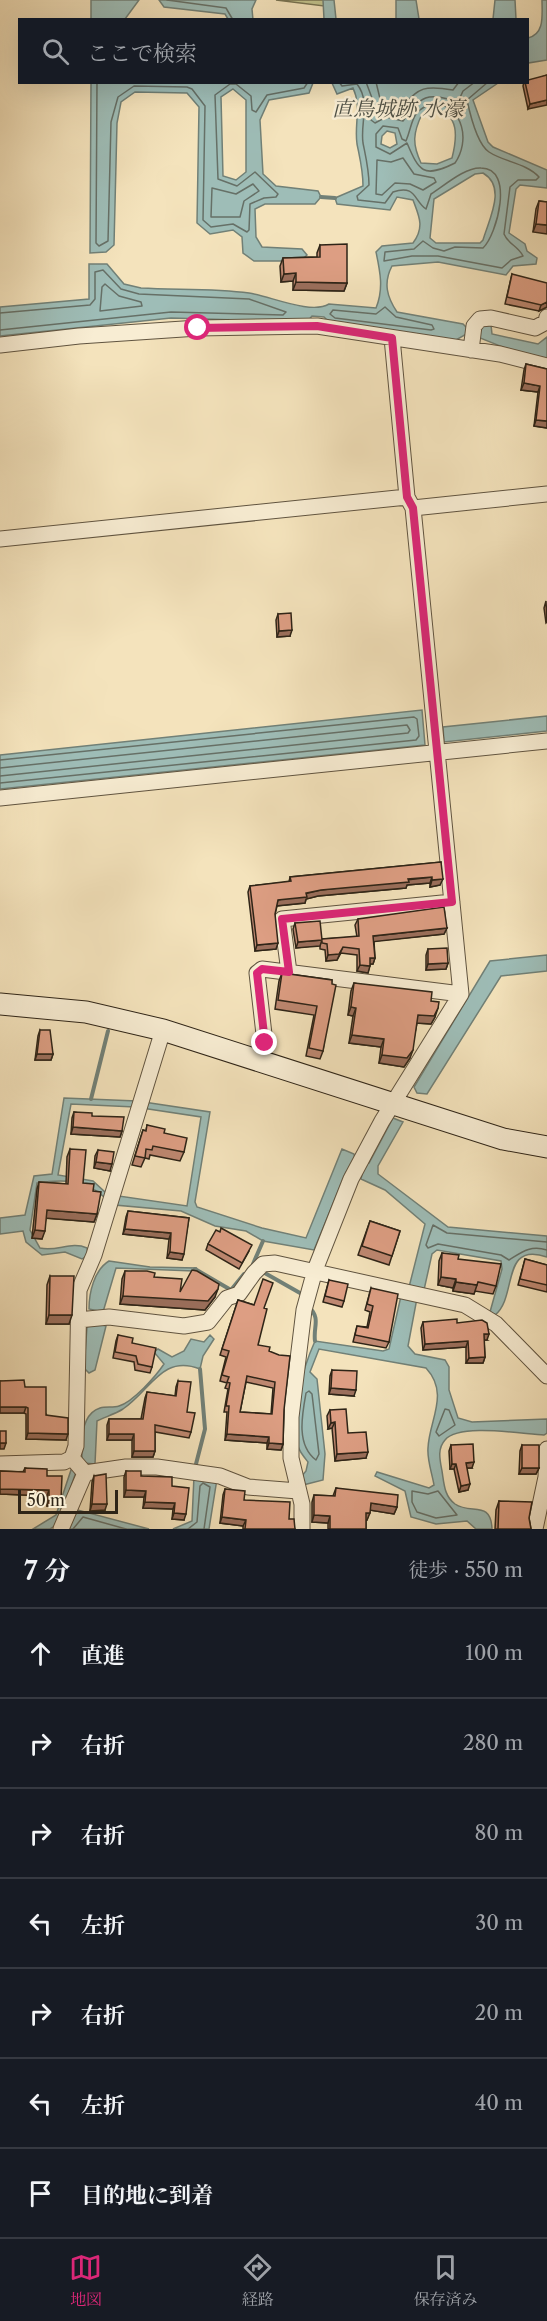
<!DOCTYPE html>
<html lang="ja">
<meta charset="utf-8">
<style>
:root{--surface:#171b24;--page:#20242c;--text:#f1f3f6;--muted:#9ea1a6;--line:#363941;--accent:#db2777}
body{margin:0;font-family:"Libre Caslon Text","Noto Serif JP",serif;background:var(--page);color:var(--text)}
.scale{position:absolute;left:18px;bottom:15px;width:100px;box-sizing:border-box;padding-left:6px;border:3px solid #2e2417;border-top:0;font-size:16px;line-height:21px;white-space:nowrap;color:#2e2417;-webkit-text-stroke:4px #f8edd3;paint-order:stroke}
.stop{position:absolute;width:18px;height:18px;margin:-14px;border:4px solid #db2777;border-radius:50%;background:#fff}
.stop.end{background:#db2777;border-color:#fff;box-shadow:0 2px 6px #0008}
.list{margin:0;padding:0;list-style:none}
h2{display:flex;justify-content:space-between;align-items:center;height:78px;margin:0;padding:0 24px;font-size:26px}
h2 small{font-size:20px;font-weight:400;color:var(--muted)}
.list li{display:grid;grid-template-columns:39px 1fr auto;gap:18px;align-items:center;box-sizing:border-box;height:90px;padding:0 24px;border-top:2px solid var(--line)}
.list b{display:block;font-size:22px;white-space:nowrap}
.list em{font-size:20px;font-style:normal;color:var(--muted)}
.icon{flex:none;width:33px;height:33px;fill:none;stroke:currentColor;stroke-width:2;stroke-linecap:round;stroke-linejoin:round}
.map{position:relative;flex:none;width:547px;height:1529px;overflow:hidden}
.search{position:absolute;background:var(--surface);box-shadow:0 6px 24px #0002;left:18px;right:18px;top:18px;height:66px;display:flex;align-items:center;gap:15px;box-sizing:border-box;padding:0 21px;border-radius:0px;color:var(--muted);font-size:22px}
.sheet{height:708px;background:var(--surface)}
nav{display:flex;justify-content:space-around;align-items:center;box-sizing:border-box;height:84px;border-top:2px solid var(--line);background:var(--surface);font-size:16px;color:var(--muted)}
nav a{display:grid;justify-items:center;gap:3px}
nav .on{color:var(--accent)}
.map>svg:first-child{display:block}
</style>
<div class="map">
<svg width="547" height="1529" viewBox="0 0 547 1529">
<rect width="100%" height="100%" fill="#f4e3bc"/>
<filter id="stains"><feTurbulence type="fractalNoise" baseFrequency=".00333" numOctaves="4"/><feColorMatrix values="0 0 0 0 .2 0 0 0 0 .09 0 0 0 0 .02 0 0 0 .5 -.17"/></filter>
<radialGradient id="worn" r=".72"><stop offset=".6" stop-color="#630" stop-opacity="0"/><stop offset="1" stop-color="#630" stop-opacity=".3"/></radialGradient>
<path fill="#c1c28c" stroke="#787352" stroke-width="1.5" d="M276,0H324V6Z"/>
<path fill="#9ebdb7" stroke="#718077" stroke-width="1.5" fill-rule="evenodd" d="M91,0H139L125,19L91,20Z
M159,0H256L252,9L253,20L228,19L225,14L164,7Z
M323,0H334L336,19H324Z
M396,0H416L419,19H396Z
M495,0H515L516,19H493Z
M542,0H547V60L528,63V38C545,34 542,15 542,0Z
M91,83H313L309,93L269,100L260,120L263,174L276,186L318,191L321,197L315,204H265L255,209L256,237L262,247L302,249L307,255L301,261H254L243,253L242,237L233,230L210,234L197,223L199,107L187,93L135,92L121,102L117,123L114,245L106,252L90,253ZM233,89L246,100V172L236,180L223,176L221,97Z
M332,83H498L473,100L488,142L493,147L547,170V188L520,185L516,189L509,233L525,244L527,251L537,258L536,264L513,266L506,275L438,262L392,266C383,283 387,297 397,312L463,324L468,329L491,325L492,334L538,344L547,337V359L520,354L468,333L456,340L331,324L324,317L312,316L307,322L171,318L0,336V307L89,299V264H107L124,284L141,288C176,290 214,288 249,293C270,296 311,315 329,304L376,308C384,289 380,271 376,252L382,246L413,243C425,227 419,216 413,200L397,197L390,210L337,204L335,198L363,186C363,170 360,159 357,144C354,124 362,107 353,88L337,94ZM435,109C460,114 457,138 452,158L437,164L421,163C412,144 413,133 422,114ZM387,131L395,133L397,144L390,148L381,144L382,136ZM483,173C507,187 489,219 483,240L480,243H436L430,238L434,199L475,174Z
M422,710L425,745L0,789V755Z
M547,716V731L444,742L443,727Z
M547,955V971L501,976L427,1094L417,1093L414,1087L490,961Z
M64,1098L137,1101L210,1112L195,1202L197,1207L262,1228L306,1238L342,1149L354,1154L355,1159L350,1170L346,1172L314,1250L263,1241L246,1231L215,1226L181,1211L115,1205L119,1196L187,1206L201,1117L135,1107L71,1104L58,1175L93,1181L106,1193L104,1197C85,1179 62,1179 37,1183L30,1230L40,1248C57,1252 71,1241 87,1248L88,1255L82,1259L65,1252L42,1255L26,1242L23,1231L0,1234V1218L25,1215L34,1176L52,1174Z
M393,1118L403,1122L378,1166V1174L448,1227L547,1236V1257C500,1241 518,1297 495,1315L490,1312L502,1269L501,1261L437,1250L432,1254L424,1290L417,1298L408,1346L415,1354L445,1360L449,1367V1390L458,1418L472,1422L547,1419V1433L544,1435C522,1434 459,1423 445,1440C437,1449 440,1460 442,1471C444,1483 444,1496 455,1504C471,1515 491,1500 492,1529H476L467,1521L436,1524L411,1517L405,1491L375,1476L377,1472L429,1488L434,1485C432,1473 427,1460 428,1448C429,1420 450,1394 426,1368L319,1349L310,1372L317,1379L325,1454L323,1480L303,1485L301,1477L306,1471L308,1462C304,1457 299,1451 298,1446C290,1414 302,1370 315,1341L383,1351L389,1349L401,1296L407,1295L425,1224L385,1190L361,1179L364,1164L369,1163Z
M109,1261L150,1267L196,1268L194,1271L116,1268L103,1312L89,1309C89,1293 94,1270 109,1261Z
M95,1323L106,1326L95,1370L89,1373L84,1368L87,1327Z
M210,1335L214,1339L203,1356L200,1369C162,1354 151,1390 123,1409C115,1414 105,1417 97,1421L95,1464L84,1463L76,1472L60,1518L70,1524L78,1510L149,1529H67L58,1524L50,1529H33L56,1515L72,1467L82,1457C81,1442 81,1414 100,1408C106,1406 113,1408 119,1406C133,1402 156,1376 164,1364L154,1352L158,1349L172,1357L184,1351L191,1339L204,1342Z
M194,1476L217,1479L209,1529H173L192,1521Z"/>
<g fill="none" stroke-linecap="round" stroke-linejoin="round">
<path stroke="#667067" stroke-width="1.5" d="M167,0L226,8L233,20
M97,82L96,243L99,246L108,241L111,122L118,97L134,86L187,87L192,89L205,106L203,220L211,227L233,224L247,232L249,230L250,204L264,198L276,197L278,194L255,172L237,186L218,179L215,95L230,84H236L251,96L252,110L256,112L267,95L304,88L308,82
M339,82L342,86L357,84C371,102 360,123 363,143C366,158 369,170 369,185L357,196L358,200L385,203L393,192C416,184 414,201 426,209L431,194C444,186 465,167 481,168C515,168 497,235 483,248L455,247L444,251L433,248L423,241L414,249L385,252L384,261L412,256H438L502,268L511,260L523,256C518,246 508,244 504,234L510,187L518,180H536L539,177C526,163 504,162 489,152C477,144 470,114 467,100L488,82
M366,82L372,98L371,120L375,123L386,117L403,121C422,95 426,92 458,102L463,91L475,82
M376,82L382,107L398,110C419,90 419,84 453,90L459,82
M435,103C464,108 470,141 455,163C423,179 419,171 407,143L390,154L376,147V134L383,126L398,128L402,139L406,141C414,121 410,110 435,103Z
M403,158L414,174L434,178L436,182L423,190L410,184L395,183L382,195L376,194L377,160L391,162Z
M253,184L259,191L244,201L240,217H211L212,188L236,194Z
M105,284L119,296L141,302L142,306L100,311L102,287Z
M385,307L396,317L432,325L434,329L431,330L335,318L330,314L333,310L376,314Z
M0,313L90,305L95,299V272L103,270L121,289L139,294L249,299L286,312L283,315L171,312L0,330
M0,760L414,717L417,719L419,736L416,740L0,783
M0,768L407,725L410,730L408,733L0,776
M547,1242L447,1233L433,1225L426,1245L428,1248L438,1244L501,1255L509,1260C522,1252 530,1245 547,1250
M309,1391L312,1394L319,1454L316,1460C296,1445 302,1415 306,1393Z
M445,1409L449,1410L455,1425L439,1436L436,1432Z
M412,1491L428,1494L438,1491L457,1515L436,1518L417,1512L412,1502Z
M73,1529L83,1517L126,1529
M188,1529L197,1522L200,1486L203,1483L210,1487L204,1529"/>
<path stroke="#718077" stroke-width="4" d="M321,197L335,198
M91,1099L108,1031
M253,1264L263,1241
M195,1269L231,1290L244,1274
M263,1272L300,1293
M309,1307C321,1319 313,1326 315,1341
M196,1464L205,1429L200,1369"/>
<defs>
<path id="street" d="M0,345L79,336L198,328L317,326L500,354L547,366
M471,350L474,326L480,319L491,318L535,328L546,322L547,317
M413,508L547,494
M0,539L407,497
M0,798L547,741
M289,972L282,919L452,902
M260,1061L265,1043L257,973L262,969L461,994
M78,1320L109,1317L184,1326L208,1322L227,1298L239,1294L254,1273L263,1264L275,1263L465,1305L496,1324L547,1376
M72,1458L76,1446L79,1290L94,1255L163,1030
M0,1464L64,1462L72,1458L85,1473L126,1467H157L220,1476L248,1487L298,1491
M61,1529L85,1473
M302,1529V1504L291,1458V1417L304,1310L315,1270L351,1179L382,1121L461,994L413,508L407,497L392,338
M535,1529L546,1477L547,1449"/>
<path id="secondary" d="M0,1004L86,1012L163,1030L503,1139L547,1147"/>
</defs>
<use href="#street" stroke="#605440" stroke-width="17"/>
<use href="#secondary" stroke="#2e2417" stroke-width="23"/>
<use href="#street" stroke="#f8edd3" stroke-width="15"/>
<use href="#secondary" stroke="#f8edd3" stroke-width="21"/>
</g>
<path fill="#be8871" stroke="#2e2417" stroke-width="1.5" fill-rule="evenodd" d="M547,75L528,109L523,86L524,82H528Z
M539,201L547,202L533,232L536,209Z
M320,245L347,283L344,291L293,290V281L281,282L280,266L283,258L317,257V253Z
M512,274L547,307L539,311L505,304Z
M526,364L547,369V428L534,426L538,392L521,390L524,370Z
M546,601L547,622L546,623L544,608Z
M278,614L290,636L277,637L276,620Z
M441,862L440,885L430,887V883L407,885L406,888L318,896L306,899L305,903L277,906L275,914L276,949L255,951L248,892L250,886L289,882L290,877Z
M358,919L447,928L444,934L374,941L375,958L373,964H370L368,973L357,971V955L341,953L337,960L326,961L325,950L320,949V945L296,948L293,929L295,923L322,939L357,937L355,925Z
M428,949L448,963L446,969L426,970V955Z
M282,973L332,980L323,1051L320,1059L306,1056L314,1015L275,1009L279,981Z
M354,983L431,1001L435,1017L431,1024L417,1023L410,1058L404,1067L379,1063L381,1047L349,1043L353,1016L348,1015L351,991Z
M40,1030L53,1054L51,1060H35L38,1036Z
M74,1112L92,1116L122,1131L120,1137L71,1134L72,1118Z
M147,1125L164,1133L184,1152L180,1161L150,1155L149,1159L145,1158L141,1167L132,1165L143,1130L146,1131Z
M70,1149L83,1183L93,1191L97,1214L94,1222L46,1218L42,1239L32,1238L37,1189L39,1182L66,1184L67,1157Z
M98,1150L110,1171L94,1168L95,1156Z
M128,1211L189,1218L182,1260L167,1258L169,1239L123,1234L126,1217Z
M370,1221L400,1231L389,1265L358,1255Z
M208,1244L249,1251L239,1269L206,1250Z
M442,1253L458,1259L496,1286L493,1294L475,1291L474,1294L453,1291V1288L438,1285L439,1261Z
M525,1259L547,1265V1292L518,1285Z
M125,1271L154,1277L180,1292L215,1297L205,1310L120,1304L122,1279Z
M50,1276L69,1324H46L47,1285Z
M329,1280L344,1301L342,1307L323,1302Z
M371,1288L389,1342L386,1348L353,1342L357,1326L367,1327L370,1312L365,1310Z
M238,1300L264,1308L258,1345L269,1351L284,1410L283,1444L281,1450L267,1449V1443L225,1440L227,1412H224L228,1389L225,1388L227,1383L220,1381L226,1357L220,1355ZM246,1382L273,1388L271,1414L240,1412Z
M423,1322L457,1323L487,1340H484L485,1357L483,1363H466V1347L423,1350L421,1328Z
M118,1335L132,1343L152,1367L150,1373L135,1370L134,1362L113,1358L116,1341Z
M332,1370L354,1396L329,1394L330,1376Z
M0,1381L25,1387L66,1440L26,1439V1414L24,1413H0Z
M178,1381L191,1432L189,1438L155,1432V1451L153,1457H132V1440H107V1425L109,1419H141L145,1398L147,1392L175,1396L176,1387Z
M330,1410L348,1433L366,1458L335,1461L332,1428L328,1429L327,1416Z
M451,1445L472,1468H467L468,1490L459,1492L454,1469H450L449,1451Z
M522,1445L539,1468L536,1474H519L520,1451Z
M25,1468L47,1476L61,1500L59,1506H47V1496L0,1494V1471L23,1472Z
M126,1471L172,1486L184,1520L172,1519L173,1509L143,1508L144,1497H124V1477Z
M94,1476L105,1510L90,1511L92,1482Z
M336,1488L397,1507L394,1514L370,1510L367,1520H366V1529H328V1523L312,1522V1502L314,1495L333,1496Z
M225,1489L244,1500L289,1519L295,1529H243V1526L220,1523L223,1495Z
M499,1501L529,1518L531,1529H495L496,1510Z"/>
<path fill="#9b6f5c" stroke="#2e2417" stroke-width="1.5" d="M547,100V105L528,109L530,104Z
M536,224L547,225V234L533,232Z
M296,273L293,281L281,282L284,274Z
M296,282L347,283L344,291L293,290Z
M547,302V307L539,311L541,305Z
M524,383L540,386L538,392L521,390Z
M536,420L547,421V428L534,426Z
M292,630L290,636L277,637L279,631Z
M432,877L430,883L407,885L406,888L318,896L306,899L305,903L276,906L278,900L321,890Z
M443,879L440,885L430,887L432,880Z
M447,928L444,934L371,942L373,936Z
M322,940L320,946L296,948L298,942Z
M278,943L276,949L255,951L257,945Z
M343,947L337,960L326,961L328,955Z
M370,958H375L373,964H368Z
M448,963L446,969L426,970L428,964Z
M360,965L370,966L368,973L357,971Z
M351,1007L356,1008L353,1016L348,1015Z
M438,1008L435,1017L431,1024L415,1023L418,1015Z
M352,1035L384,1039L381,1047L349,1043Z
M413,1050L410,1058L404,1067L379,1063L382,1055Z
M37,1054H53L51,1060H35Z
M73,1127L122,1131L120,1137L71,1134Z
M96,1162L112,1164L110,1171L94,1168Z
M47,1210L97,1214L94,1222L44,1218Z
M125,1229L171,1233L169,1239L123,1234Z
M35,1230L45,1231L42,1239L32,1238Z
M170,1252L184,1254L182,1260L167,1258Z
M441,1277L456,1279L453,1288L438,1285Z
M456,1282L477,1285L474,1294L453,1291Z
M218,1289L215,1297L205,1310L120,1304L123,1296Z
M49,1315H72L69,1324H46Z
M484,1334H489L487,1340H481Z
M468,1341L466,1347L423,1350L425,1344Z
M485,1357L483,1363H466L469,1358Z
M331,1388L356,1390L354,1396L329,1394Z
M0,1407H26L24,1413H0Z
M335,1422L332,1428L328,1429L331,1423Z
M28,1433L68,1434L66,1440L26,1439Z
M109,1434H134L132,1440H107Z
M227,1434L269,1437L267,1443L225,1440Z
M0,1443H6L4,1449H0Z
M269,1443L283,1444L281,1450L267,1449Z
M134,1451H155L153,1457H132Z
M368,1452L366,1458L335,1461L337,1454Z
M474,1462L472,1468H464L466,1463Z
M452,1464H456L454,1469H450Z
M522,1468H539L536,1474H519Z
M470,1484L468,1490L459,1492L461,1486Z
M0,1489L49,1490L47,1496L0,1494Z
M126,1490L146,1491L144,1497H124Z
M49,1500H61L59,1506H47Z
M145,1502L175,1503L173,1509L143,1508Z
M371,1503L397,1507L394,1514L369,1510Z
M92,1504H107L105,1510L90,1511Z
M174,1513L186,1514L184,1520L172,1519Z
M366,1513H370L367,1520H363Z
M314,1515L330,1516L328,1523L312,1522Z
M222,1517L246,1520L243,1526L220,1523Z"/>
<path fill="#dd9e83" stroke="#2e2417" stroke-width="1.5" fill-rule="evenodd" d="M547,75V100L530,104L525,82H528V80Z
M539,201L547,202V225L536,224Z
M347,244V283L296,282V273L284,274L283,258L320,257V245Z
M512,274L547,283V302L541,305L507,297Z
M526,364L547,369V421L536,420L540,386L524,383Z
M291,613L292,630L279,631L278,614Z
M441,862L443,879L432,880V877L408,879L409,882L321,890L306,893L307,897L278,900L275,914L278,943L257,945L250,886L291,881L290,877Z
M444,907L447,928L373,936L375,958H370V966L360,965L359,949L343,947L339,954L328,955L327,944L322,943V939L359,936L358,919Z
M320,921L322,940L298,942L295,923Z
M447,948L448,963L428,964V949Z
M282,973L332,980V984L336,985L323,1051L309,1048L317,1006L278,1000Z
M354,983L432,992L431,1001L439,1002L438,1008L434,1016L418,1015L413,1050L407,1058L382,1055L384,1039L352,1035L356,1008L351,1007Z
M40,1030H50L53,1054H37Z
M74,1112L92,1113V1116L124,1117L122,1131L73,1127Z
M147,1125L165,1129L164,1133L187,1138L184,1152L153,1146L152,1150L146,1149L145,1158L135,1156L143,1130L146,1131Z
M70,1149L86,1150L83,1183L94,1184L93,1191L101,1192L97,1214L47,1210L45,1231L35,1230L39,1182L68,1184Z
M98,1150L114,1152L112,1164L96,1162Z
M128,1211L189,1218L184,1254L170,1252L171,1233L125,1229Z
M370,1221L400,1231L392,1256L362,1246Z
M221,1228L252,1245L242,1263L208,1244L216,1230L220,1232Z
M442,1253L459,1255L458,1259L501,1264L496,1286L478,1282L477,1285L456,1282V1279L441,1277Z
M525,1259L547,1265V1285L520,1279Z
M192,1270L197,1271L219,1284L218,1289L208,1301L123,1296L125,1271H147L155,1273L154,1277L182,1279L180,1292Z
M50,1276H74L72,1315H49Z
M263,1279L273,1283L264,1308L267,1309L258,1345L270,1347L269,1351L279,1355L290,1356L284,1410L283,1444L269,1443V1437L227,1434L229,1406H226L230,1383L227,1382L229,1377L222,1375L229,1351L222,1349L238,1300L254,1305ZM247,1376L275,1382L272,1414L240,1412Z
M329,1280L348,1284L344,1301L325,1296Z
M371,1288L398,1294L389,1342L355,1335L357,1326L368,1328L373,1306L367,1304Z
M457,1319V1323L482,1320L487,1323L489,1334H484L485,1357L469,1358L468,1341L425,1344L423,1322Z
M118,1335L133,1338L132,1343L156,1348L152,1367L138,1364L136,1356L115,1352Z
M332,1370L357,1371L356,1390L331,1388Z
M24,1380L25,1387H46V1415L68,1418V1434L28,1433V1408L26,1407H0V1381Z
M178,1381L191,1382L187,1412L195,1413L191,1432L155,1425V1451H134V1434H109V1419H143L147,1392L176,1396Z
M346,1409L348,1433L366,1432L368,1452L337,1454L335,1422L331,1423L330,1410Z
M0,1431H6V1443H0Z
M473,1444L474,1462L466,1463L470,1484L461,1486L456,1464H452L451,1445Z
M522,1445H539V1468H522Z
M25,1468L47,1469V1476H62L61,1500H49V1490L0,1489V1471L25,1472Z
M126,1471H141V1476L172,1477V1486L189,1488L186,1514L174,1513L175,1503L145,1502L146,1491L126,1490Z
M106,1474L107,1504H92L94,1476Z
M336,1488L398,1495L397,1507L371,1503L370,1513H366V1529H330V1516L314,1515V1495L335,1496Z
M225,1489L245,1491L244,1500L290,1502L289,1519H294L295,1529H245L246,1520L222,1517Z
M499,1501L532,1502L529,1518L531,1529H498Z"/>
<g fill="none" stroke-linecap="round" stroke-linejoin="round">
<path stroke="#db2777" stroke-width="8" d="M198,328L317,326L392,338L407,497L413,508L452,902L282,919L289,972L262,969L257,973L265,1043"/>
</g>
<g text-anchor="middle" dominant-baseline="central" stroke-width="5" stroke-linejoin="round" paint-order="stroke">
<g font-size="21" font-style="italic" fill="#505247" stroke="#f8edd3">
<text x="398" y="108">直鳥城跡 水濠</text>
</g>
</g>
<rect width="100%" height="100%" filter="url(#stains)"/>
<rect width="100%" height="100%" fill="url(#worn)"/>
</svg>
<div class="scale">50 m</div>
<div class="stop" style="left:198px;top:328px"></div>
<div class="stop end" style="left:265px;top:1043px"></div>
<div class="search"><svg class="icon" aria-label="search" viewBox="0 0 24 24"><circle cx="10" cy="10" r="6"/><path d="M15 15l6 6"/></svg>ここで検索</div>
</div>
<section class="sheet">
<h2>7 分<small>徒歩 · 550 m</small></h2>
<ul class="list">
<li><svg class="icon" aria-label="ahead" viewBox="0 0 24 24"><path d="M12 20V5M6 11l6-6 6 6"/></svg><div><b>直進</b></div><em>100 m</em></li>
<li><svg class="icon" aria-label="right" viewBox="0 0 24 24"><path d="M7 20v-9h11M14 6l5 5-5 5"/></svg><div><b>右折</b></div><em>280 m</em></li>
<li><svg class="icon" aria-label="right" viewBox="0 0 24 24"><path d="M7 20v-9h11M14 6l5 5-5 5"/></svg><div><b>右折</b></div><em>80 m</em></li>
<li><svg class="icon" aria-label="left" viewBox="0 0 24 24"><path d="M17 20v-9H6M10 6l-5 5 5 5"/></svg><div><b>左折</b></div><em>30 m</em></li>
<li><svg class="icon" aria-label="right" viewBox="0 0 24 24"><path d="M7 20v-9h11M14 6l5 5-5 5"/></svg><div><b>右折</b></div><em>20 m</em></li>
<li><svg class="icon" aria-label="left" viewBox="0 0 24 24"><path d="M17 20v-9H6M10 6l-5 5 5 5"/></svg><div><b>左折</b></div><em>40 m</em></li>
<li><svg class="icon" aria-label="arrive" viewBox="0 0 24 24"><path d="M6 21V4h12l-3 4 3 4H6"/></svg><div><b>目的地に到着</b></div></li>
</ul>
</section>
<nav>
<a class="on"><svg class="icon" aria-label="map" viewBox="0 0 24 24"><path d="M3 6l6-2 6 2 6-2v14l-6 2-6-2-6 2zM9 4v14M15 6v14"/></svg>地図</a>
<a><svg class="icon" aria-label="directions" viewBox="0 0 24 24"><path d="M12 3l9 9-9 9-9-9zM9 14v-3h6M13 9l2 2-2 2"/></svg>経路</a>
<a><svg class="icon" aria-label="saved" viewBox="0 0 24 24"><path d="M7 4h10v16l-5-4-5 4z"/></svg>保存済み</a>
</nav>
